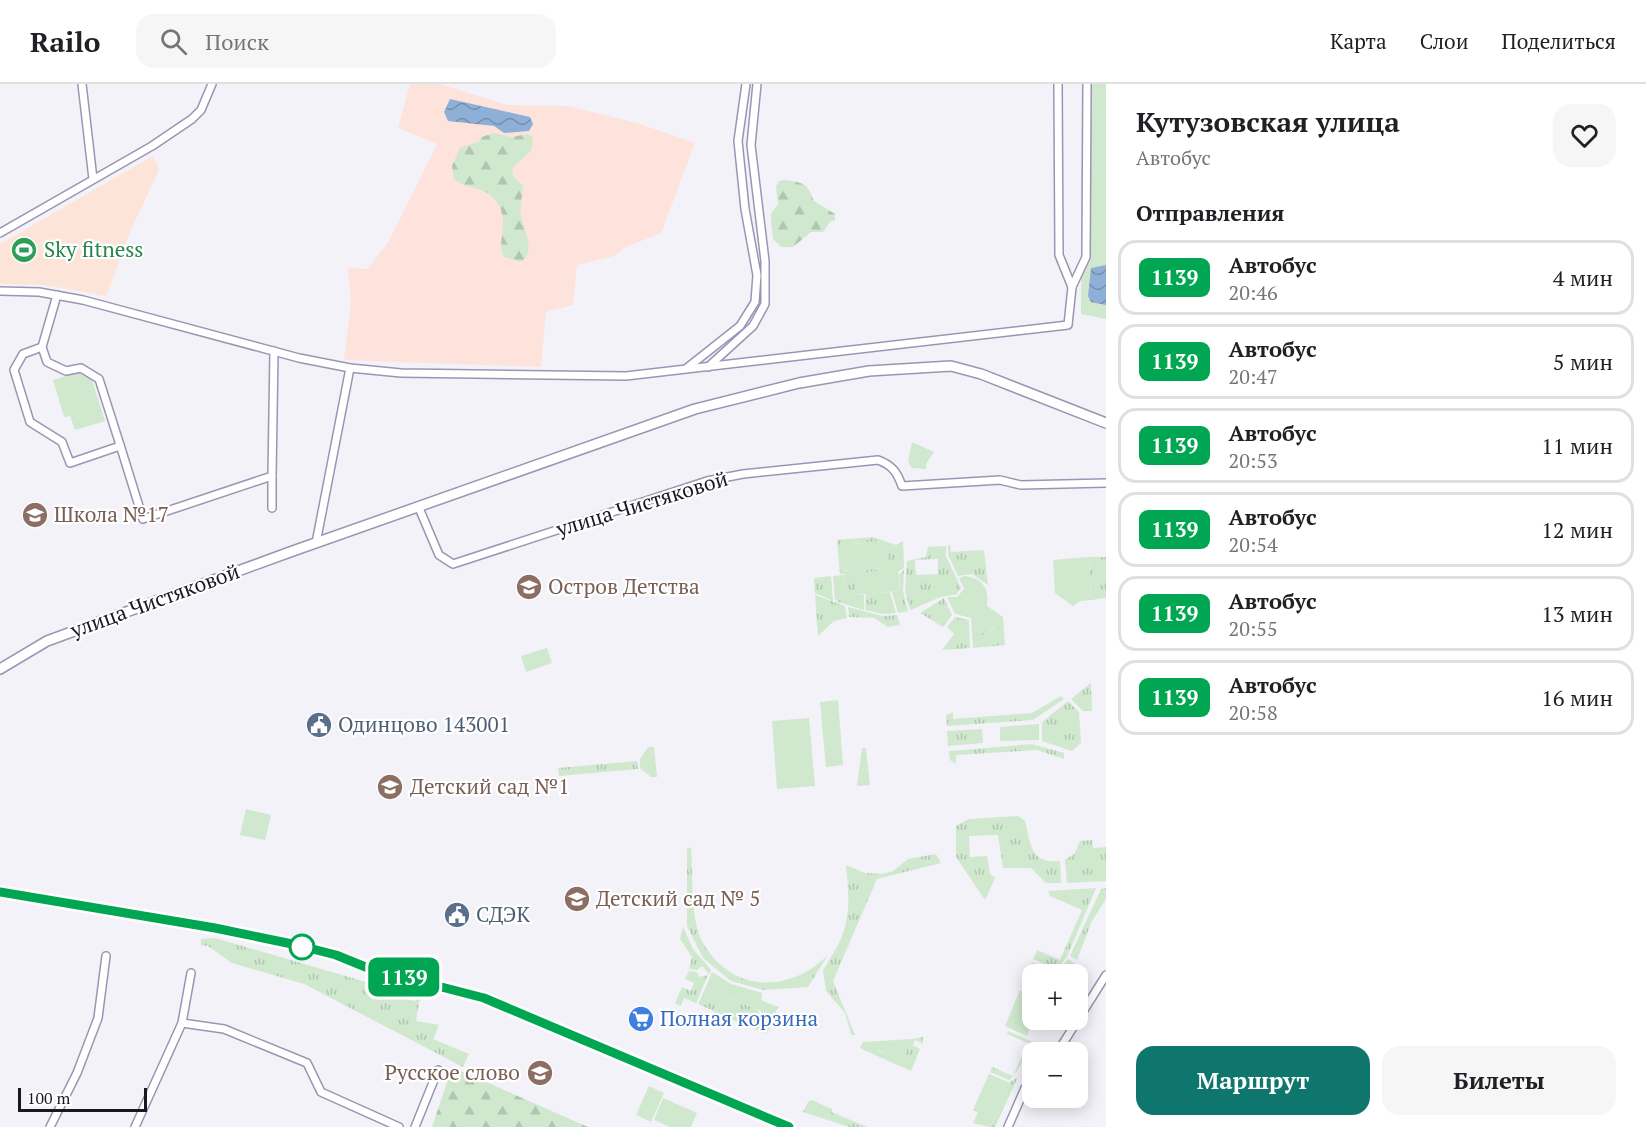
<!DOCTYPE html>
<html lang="ru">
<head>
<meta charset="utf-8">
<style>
	:root { --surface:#fff; --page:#f6f6f6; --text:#202124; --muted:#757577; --line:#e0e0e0; --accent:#0f766e }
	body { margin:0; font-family:"PT Serif",serif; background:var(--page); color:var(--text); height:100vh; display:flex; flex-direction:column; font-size:22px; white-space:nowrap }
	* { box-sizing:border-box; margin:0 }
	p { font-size:20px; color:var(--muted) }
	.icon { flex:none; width:33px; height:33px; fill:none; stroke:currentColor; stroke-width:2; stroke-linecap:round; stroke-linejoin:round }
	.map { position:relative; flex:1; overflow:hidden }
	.side { display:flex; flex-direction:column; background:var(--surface); width:540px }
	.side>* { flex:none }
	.badge { padding:0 12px; border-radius:9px; font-size:21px; line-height:39px }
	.buttons { position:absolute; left:1022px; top:880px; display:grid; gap:12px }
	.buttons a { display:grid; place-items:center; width:66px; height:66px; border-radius:12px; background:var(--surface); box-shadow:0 3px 15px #0003; font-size:30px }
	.scale { position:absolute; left:18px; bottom:15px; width:129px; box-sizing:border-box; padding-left:6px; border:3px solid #1a1723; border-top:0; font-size:16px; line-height:21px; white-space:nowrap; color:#1a1723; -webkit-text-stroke:4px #fff; paint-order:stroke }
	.map>.badge { position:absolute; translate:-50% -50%; box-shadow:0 0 0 3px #fff }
	h2 { padding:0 30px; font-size:22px; line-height:54px }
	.round { display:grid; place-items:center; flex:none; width:63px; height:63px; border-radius:18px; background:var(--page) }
	.head { display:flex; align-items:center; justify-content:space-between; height:102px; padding:0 30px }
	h1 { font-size:28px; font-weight:600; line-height:45px }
	.primary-button { display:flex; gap:12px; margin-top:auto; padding:12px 30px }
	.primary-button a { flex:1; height:69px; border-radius:18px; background:var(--accent); color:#fff; font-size:24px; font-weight:600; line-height:69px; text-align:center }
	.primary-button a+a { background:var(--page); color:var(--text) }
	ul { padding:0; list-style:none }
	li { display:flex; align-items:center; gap:18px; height:75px; margin:0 12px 9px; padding:0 18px; border:3px solid var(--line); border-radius:18px }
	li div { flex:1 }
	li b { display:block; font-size:22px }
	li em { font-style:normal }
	li .badge { min-width:66px; font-weight:700; text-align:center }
	header { display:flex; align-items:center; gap:36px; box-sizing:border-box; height:84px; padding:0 30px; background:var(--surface); border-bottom:2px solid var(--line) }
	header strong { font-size:28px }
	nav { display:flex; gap:33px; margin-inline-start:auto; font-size:21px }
	.search { width:420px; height:54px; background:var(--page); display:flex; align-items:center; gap:15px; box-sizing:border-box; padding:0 21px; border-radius:18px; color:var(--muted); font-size:22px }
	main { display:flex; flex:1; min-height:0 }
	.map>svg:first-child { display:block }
</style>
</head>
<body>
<header>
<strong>Railo</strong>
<div class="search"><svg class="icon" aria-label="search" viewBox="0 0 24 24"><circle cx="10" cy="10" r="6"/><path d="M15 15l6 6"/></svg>Поиск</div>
<nav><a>Карта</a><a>Слои</a><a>Поделиться</a></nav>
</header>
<main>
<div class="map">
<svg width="1106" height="1043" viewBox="0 0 1106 1043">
	<defs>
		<pattern id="grass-tufts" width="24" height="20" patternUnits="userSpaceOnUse" patternTransform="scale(1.5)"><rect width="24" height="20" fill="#cfe8ce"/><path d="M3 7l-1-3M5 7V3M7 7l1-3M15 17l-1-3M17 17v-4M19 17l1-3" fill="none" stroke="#b1c6b1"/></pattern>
		<pattern id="forest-firs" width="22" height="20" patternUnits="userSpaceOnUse" patternTransform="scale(1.5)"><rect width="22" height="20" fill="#cfe8ce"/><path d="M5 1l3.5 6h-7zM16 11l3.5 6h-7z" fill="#b1c6b1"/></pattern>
		<pattern id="water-waves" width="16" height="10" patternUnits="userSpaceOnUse" patternTransform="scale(1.5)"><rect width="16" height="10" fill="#8fb0d6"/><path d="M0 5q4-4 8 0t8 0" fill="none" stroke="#748ead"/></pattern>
	</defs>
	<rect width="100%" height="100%" fill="#f4f2f9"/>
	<polygon fill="#fce4d9" points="153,72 159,86 133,141 106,212 45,201 0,200 0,160"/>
	<polygon fill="#fde3dc" points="410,0 440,0 507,21 568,22 637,39 695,59 661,149 624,164 614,172 577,181 573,221 546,228 541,283 344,276 351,218 348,184 368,185 389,157 437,60 398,44"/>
	<g fill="url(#grass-tufts)" fill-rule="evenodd">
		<path d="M873 453 896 461 903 457 904 484 855 511H864V526L835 517 846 514 844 490H840L837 456ZM882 457 885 484 845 487 843 461Z"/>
		<polygon points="950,461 951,468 984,466 988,501 972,490 958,492 948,471 948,462"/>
		<path d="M946 462V472L961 504 956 511C940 510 925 521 910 526L905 507 907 477 926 473 928 463ZM938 475V490L916 491 915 476Z"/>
		<polygon points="1089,473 1106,473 1106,514 1091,516"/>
		<polygon points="904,486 903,507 908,527 898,529 892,508 900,507 899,490"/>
		<polygon points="831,492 833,517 815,509 814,494"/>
		<polygon points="890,508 896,529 883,530 865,526 866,510"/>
		<polygon points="815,511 845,522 847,534 834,537 818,552"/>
		<polygon points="944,514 952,531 943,543 920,529"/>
		<polygon points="848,523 883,532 897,531 900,541 888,543 874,534 849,533"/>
		<polygon points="955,533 969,536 970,564 942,566 954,550 947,543"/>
		<polygon points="1003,533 1005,561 973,564 972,551 992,546"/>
		<polygon points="1091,599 1092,627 1083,627 1071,615"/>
		<polygon points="1061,612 1064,615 1033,636 947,642 946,631 953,628 953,635 1032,629"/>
		<polygon points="1068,617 1079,628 1081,659 1072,667 1042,657 1042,638"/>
		<polygon points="982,645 983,659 948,662 947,647"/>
		<polygon points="1032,660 1064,669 1064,675 1037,666 956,671 956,680 950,676 949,667"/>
		<polygon points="637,677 638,685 559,692 558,684"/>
		<path d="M1018 732 1025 737C1031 759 1029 780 1060 777L1061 799H1046L1031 784H1003L998 751 969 752 970 773 987 772 990 790 995 794 985 816 956 773V742L969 735Z"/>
		<polygon points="1092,756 1093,764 1106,763 1106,797 1067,799 1065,776 1075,769 1080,757"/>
		<path d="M691 763C693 789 690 837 703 859 732 909 789 910 828 871L808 903 763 906 731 897 703 874 687 842V765Z"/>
		<path d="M936 770 941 779 877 795 833 897 855 951 851 950 845 929 826 907 823 886C850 846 851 829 846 781L865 789 883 790 893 787 908 775Z"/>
		<polygon points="1096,804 1067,873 1056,885 1033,875 1037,866 1060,876 1082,826 1050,812 1048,807"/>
		<polygon points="1106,804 1106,815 1092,837 1077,876 1070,872 1101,805"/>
		<polygon points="683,843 693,865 711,886 709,890 702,882 697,886 689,885 692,873 680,855"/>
		<polygon points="215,854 366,898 388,907 389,910 414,917 420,914 416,937 439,941 433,955 469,970 463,983 304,900 232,879 208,862 201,861 201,855"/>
		<polygon points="1068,875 1087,888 1077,907 1077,891 1056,891"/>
		<polygon points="1032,878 1041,882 1037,891 1032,891 1031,907 1021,903"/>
		<polygon points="689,887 696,888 700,893 708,891 696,919 684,914 681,922 675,919 682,903 691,907 694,899 685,895"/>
		<polygon points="706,903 758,926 765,950 698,920"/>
		<polygon points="761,916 778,923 767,950 761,927"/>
		<path d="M1008 947 1037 960C1024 967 1022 985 1009 996L990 988 992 983 1013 992 1028 959 1007 950Z"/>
		<polygon points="923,953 923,960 915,956 913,961 920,965 911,987 875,971 877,966 902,977 912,955"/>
		<polygon points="989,990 994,992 978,1028 973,1026"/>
		<polygon points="1018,993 995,1043 990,1043 1010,998"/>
		<polygon points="812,1016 832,1025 831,1028 868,1043 849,1043 803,1028 808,1018"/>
	</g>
	<g fill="url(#forest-firs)">
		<path d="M493 49 511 53 528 50 533 54 531 66C520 81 500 82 523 102 523 111 519 122 521 132 524 147 536 164 522 178L504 173C494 156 515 134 491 112 479 101 465 105 454 95L452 82 460 64 478 58 482 53Z"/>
		<path d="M785 96C806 99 807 100 814 117L835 130V136L830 138 823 148H811L793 163H781L773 155 771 136V130L778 120 776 102 779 97Z"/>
		<polygon points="452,983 588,1043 432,1043"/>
	</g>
	<g fill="#cfe8ce">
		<polygon points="1082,0 1106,0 1106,235 1081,230"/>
		<polygon points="77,288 92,296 105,337 75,346 70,332 64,333 53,296"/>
		<polygon points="912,358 934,368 926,380 926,385 912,384 908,378"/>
		<polygon points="884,457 887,461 889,477 885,484 848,487 842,484 840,465 843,461"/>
		<polygon points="1089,473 1091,516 1080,517 1073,522 1055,509 1053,476"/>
		<polygon points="898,485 900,507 855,511 853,489"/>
		<polygon points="844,491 846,515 835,516 833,492"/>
		<path d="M964 492C982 493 990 505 987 522L1003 533C995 545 987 550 972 551L971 534 955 530 947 513H957L964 505 959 494Z"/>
		<polygon points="547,564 552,579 526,588 521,572"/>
		<polygon points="838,616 843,681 826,683 820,618"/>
		<polygon points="809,634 815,702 777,705 772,637"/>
		<polygon points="1039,640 1039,656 1000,657 1000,643"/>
		<polygon points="648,663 654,663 657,693 651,693 640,684 640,675"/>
		<polygon points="862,664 866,664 870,701 857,702"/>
		<polygon points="246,725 271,731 265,756 240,751"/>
		<polygon points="712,888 731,900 762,909 761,927 706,903"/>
		<polygon points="1020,906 1032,912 1034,936 1027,952 1005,942"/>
		<polygon points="912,955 902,977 878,966 875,971 860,964 863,958"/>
		<polygon points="994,992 1010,999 990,1043 973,1039"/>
		<polygon points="649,1002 664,1009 651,1038 636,1031"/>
		<polygon points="663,1014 697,1029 691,1043 670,1043 654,1036"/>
	</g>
	<g fill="url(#water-waves)">
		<polygon points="450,15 530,33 533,40 529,47 504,49 494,42 448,37 444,28"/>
		<polygon points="1106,181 1106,221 1091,218 1088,212 1091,184"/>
	</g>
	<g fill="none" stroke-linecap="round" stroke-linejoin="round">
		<g stroke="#9b95b5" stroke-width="10">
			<g id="street">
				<polyline points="82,0 93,95"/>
				<polyline points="1058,0 1059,171 1072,203"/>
				<polyline points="0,149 152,62 192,35 201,26 212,0"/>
				<polyline points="0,207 39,208 83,216 299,274 350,284 401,289 626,292 1068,241 1072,203 1086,173 1087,0"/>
				<polyline points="42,263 47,278 66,287 81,284 99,295 120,361 117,363 70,379 62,358 30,338 14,286 23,270 42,263 57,211"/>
				<polyline points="708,283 753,242 765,220 765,177 751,61 757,0"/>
				<polyline points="687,284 740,242 755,218 757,191 745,125 738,57 746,0"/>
				<polyline points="120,361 143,435 272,392 274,267"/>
				<polyline points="272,392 272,424"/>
				<path d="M419 424 439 471 453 480 707 397 743 390 878 376C892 381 897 388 902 402L1000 396 1021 401 1106 399"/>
				<polyline points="316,459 350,284"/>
				<polyline points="182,939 224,945 307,979 321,1008 399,1043"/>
				<polyline points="1057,969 1106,891"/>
				<polyline points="50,1043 77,989 98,934 106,872"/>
				<polyline points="135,1043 182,939 191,889"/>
				<polyline points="415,1043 438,986"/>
				<polyline points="1008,1043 1025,1004 1032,1002"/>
			</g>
		</g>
		<g stroke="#9b95b5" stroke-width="12">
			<g id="secondary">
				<polyline points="0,585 47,557 290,468 695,325 799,299 869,287 951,282 981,290 1106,339"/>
				<polyline points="0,808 215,844 297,861 336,871 368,884 484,914 789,1043"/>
			</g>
		</g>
		<use href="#street" stroke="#fff" stroke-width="7"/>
		<use href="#secondary" stroke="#fff" stroke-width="9"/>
	</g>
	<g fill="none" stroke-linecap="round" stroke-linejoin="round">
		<g stroke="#fff" stroke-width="14">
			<polyline id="line" points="0,808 215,844 297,861 336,871 368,884 484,914 789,1043"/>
		</g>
		<use href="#line" stroke="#00a651" stroke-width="9"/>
	</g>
	<defs>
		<g id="stadium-disc" transform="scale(1.35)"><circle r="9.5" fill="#2e9e5b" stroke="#fff"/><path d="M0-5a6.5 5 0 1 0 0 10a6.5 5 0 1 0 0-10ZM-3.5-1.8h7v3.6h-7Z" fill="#fff"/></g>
		<g id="school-disc" transform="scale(1.35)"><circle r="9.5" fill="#8d6e63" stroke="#fff"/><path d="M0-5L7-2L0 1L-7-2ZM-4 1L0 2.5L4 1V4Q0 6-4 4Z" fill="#fff"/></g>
		<g id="civic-disc" transform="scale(1.35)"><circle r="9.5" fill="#5c6f8a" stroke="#fff"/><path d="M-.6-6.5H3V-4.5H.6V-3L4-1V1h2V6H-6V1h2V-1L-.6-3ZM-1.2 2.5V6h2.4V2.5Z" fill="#fff"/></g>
		<g id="supermarket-disc" transform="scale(1.35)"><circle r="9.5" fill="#3f7fe0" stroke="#fff"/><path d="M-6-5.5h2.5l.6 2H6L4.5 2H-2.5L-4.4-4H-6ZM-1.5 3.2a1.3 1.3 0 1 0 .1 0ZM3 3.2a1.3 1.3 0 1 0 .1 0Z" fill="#fff"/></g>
	</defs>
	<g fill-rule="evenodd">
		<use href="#stadium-disc" x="24" y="166"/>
		<use href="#school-disc" x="35" y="431"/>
		<use href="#school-disc" x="529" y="503"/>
		<use href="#civic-disc" x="319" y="641"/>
		<use href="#school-disc" x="390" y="703"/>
		<use href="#school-disc" x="577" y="815"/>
		<use href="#civic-disc" x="457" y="831"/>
		<use href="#supermarket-disc" x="641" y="935"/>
		<use href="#school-disc" x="540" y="989"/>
	</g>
	<circle fill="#fff" stroke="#00a651" stroke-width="3" cx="302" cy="863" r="12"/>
	<g text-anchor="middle" stroke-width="4.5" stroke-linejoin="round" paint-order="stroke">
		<g font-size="21" fill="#27864d" stroke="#fff" text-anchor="start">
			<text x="44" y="173">Sky fitness</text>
		</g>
		<g font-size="21" fill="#1a1723" stroke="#fff">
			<text transform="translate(642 420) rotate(-17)" y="7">улица Чистяковой</text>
			<text transform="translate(155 517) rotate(-20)" y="7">улица Чистяковой</text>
		</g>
		<g font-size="21" fill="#785e54" stroke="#fff" text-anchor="start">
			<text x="54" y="438">Школа №17</text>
			<text x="548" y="510">Остров Детства</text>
			<text x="410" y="710">Детский сад №1</text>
			<text x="596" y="822">Детский сад № 5</text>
			<text x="520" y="996" text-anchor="end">Русское слово</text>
		</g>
		<g font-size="21" fill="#4e5e75" stroke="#fff" text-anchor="start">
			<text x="338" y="648">Одинцово 143001</text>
			<text x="476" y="838">СДЭК</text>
		</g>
		<g font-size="21" fill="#366cbe" stroke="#fff" text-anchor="start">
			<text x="660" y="942">Полная корзина</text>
		</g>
	</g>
</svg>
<div class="buttons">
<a>+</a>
<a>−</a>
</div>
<div class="scale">100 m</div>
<b class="badge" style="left:404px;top:893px;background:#00a651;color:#fff">1139</b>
</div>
<section class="side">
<div class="head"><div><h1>Кутузовская улица</h1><p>Автобус</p></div><a class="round"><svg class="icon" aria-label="heart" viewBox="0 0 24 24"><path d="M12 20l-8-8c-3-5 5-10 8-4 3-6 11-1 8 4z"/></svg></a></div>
<h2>Отправления</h2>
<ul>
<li><span class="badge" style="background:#00a651;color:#fff">1139</span><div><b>Автобус</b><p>20:46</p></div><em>4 мин</em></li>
<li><span class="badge" style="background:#00a651;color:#fff">1139</span><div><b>Автобус</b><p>20:47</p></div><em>5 мин</em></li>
<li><span class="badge" style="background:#00a651;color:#fff">1139</span><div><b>Автобус</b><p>20:53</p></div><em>11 мин</em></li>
<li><span class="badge" style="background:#00a651;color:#fff">1139</span><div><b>Автобус</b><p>20:54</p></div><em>12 мин</em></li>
<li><span class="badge" style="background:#00a651;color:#fff">1139</span><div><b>Автобус</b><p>20:55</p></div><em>13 мин</em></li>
<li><span class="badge" style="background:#00a651;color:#fff">1139</span><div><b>Автобус</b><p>20:58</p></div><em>16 мин</em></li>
</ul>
<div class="primary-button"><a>Маршрут</a><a>Билеты</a></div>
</section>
</main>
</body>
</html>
